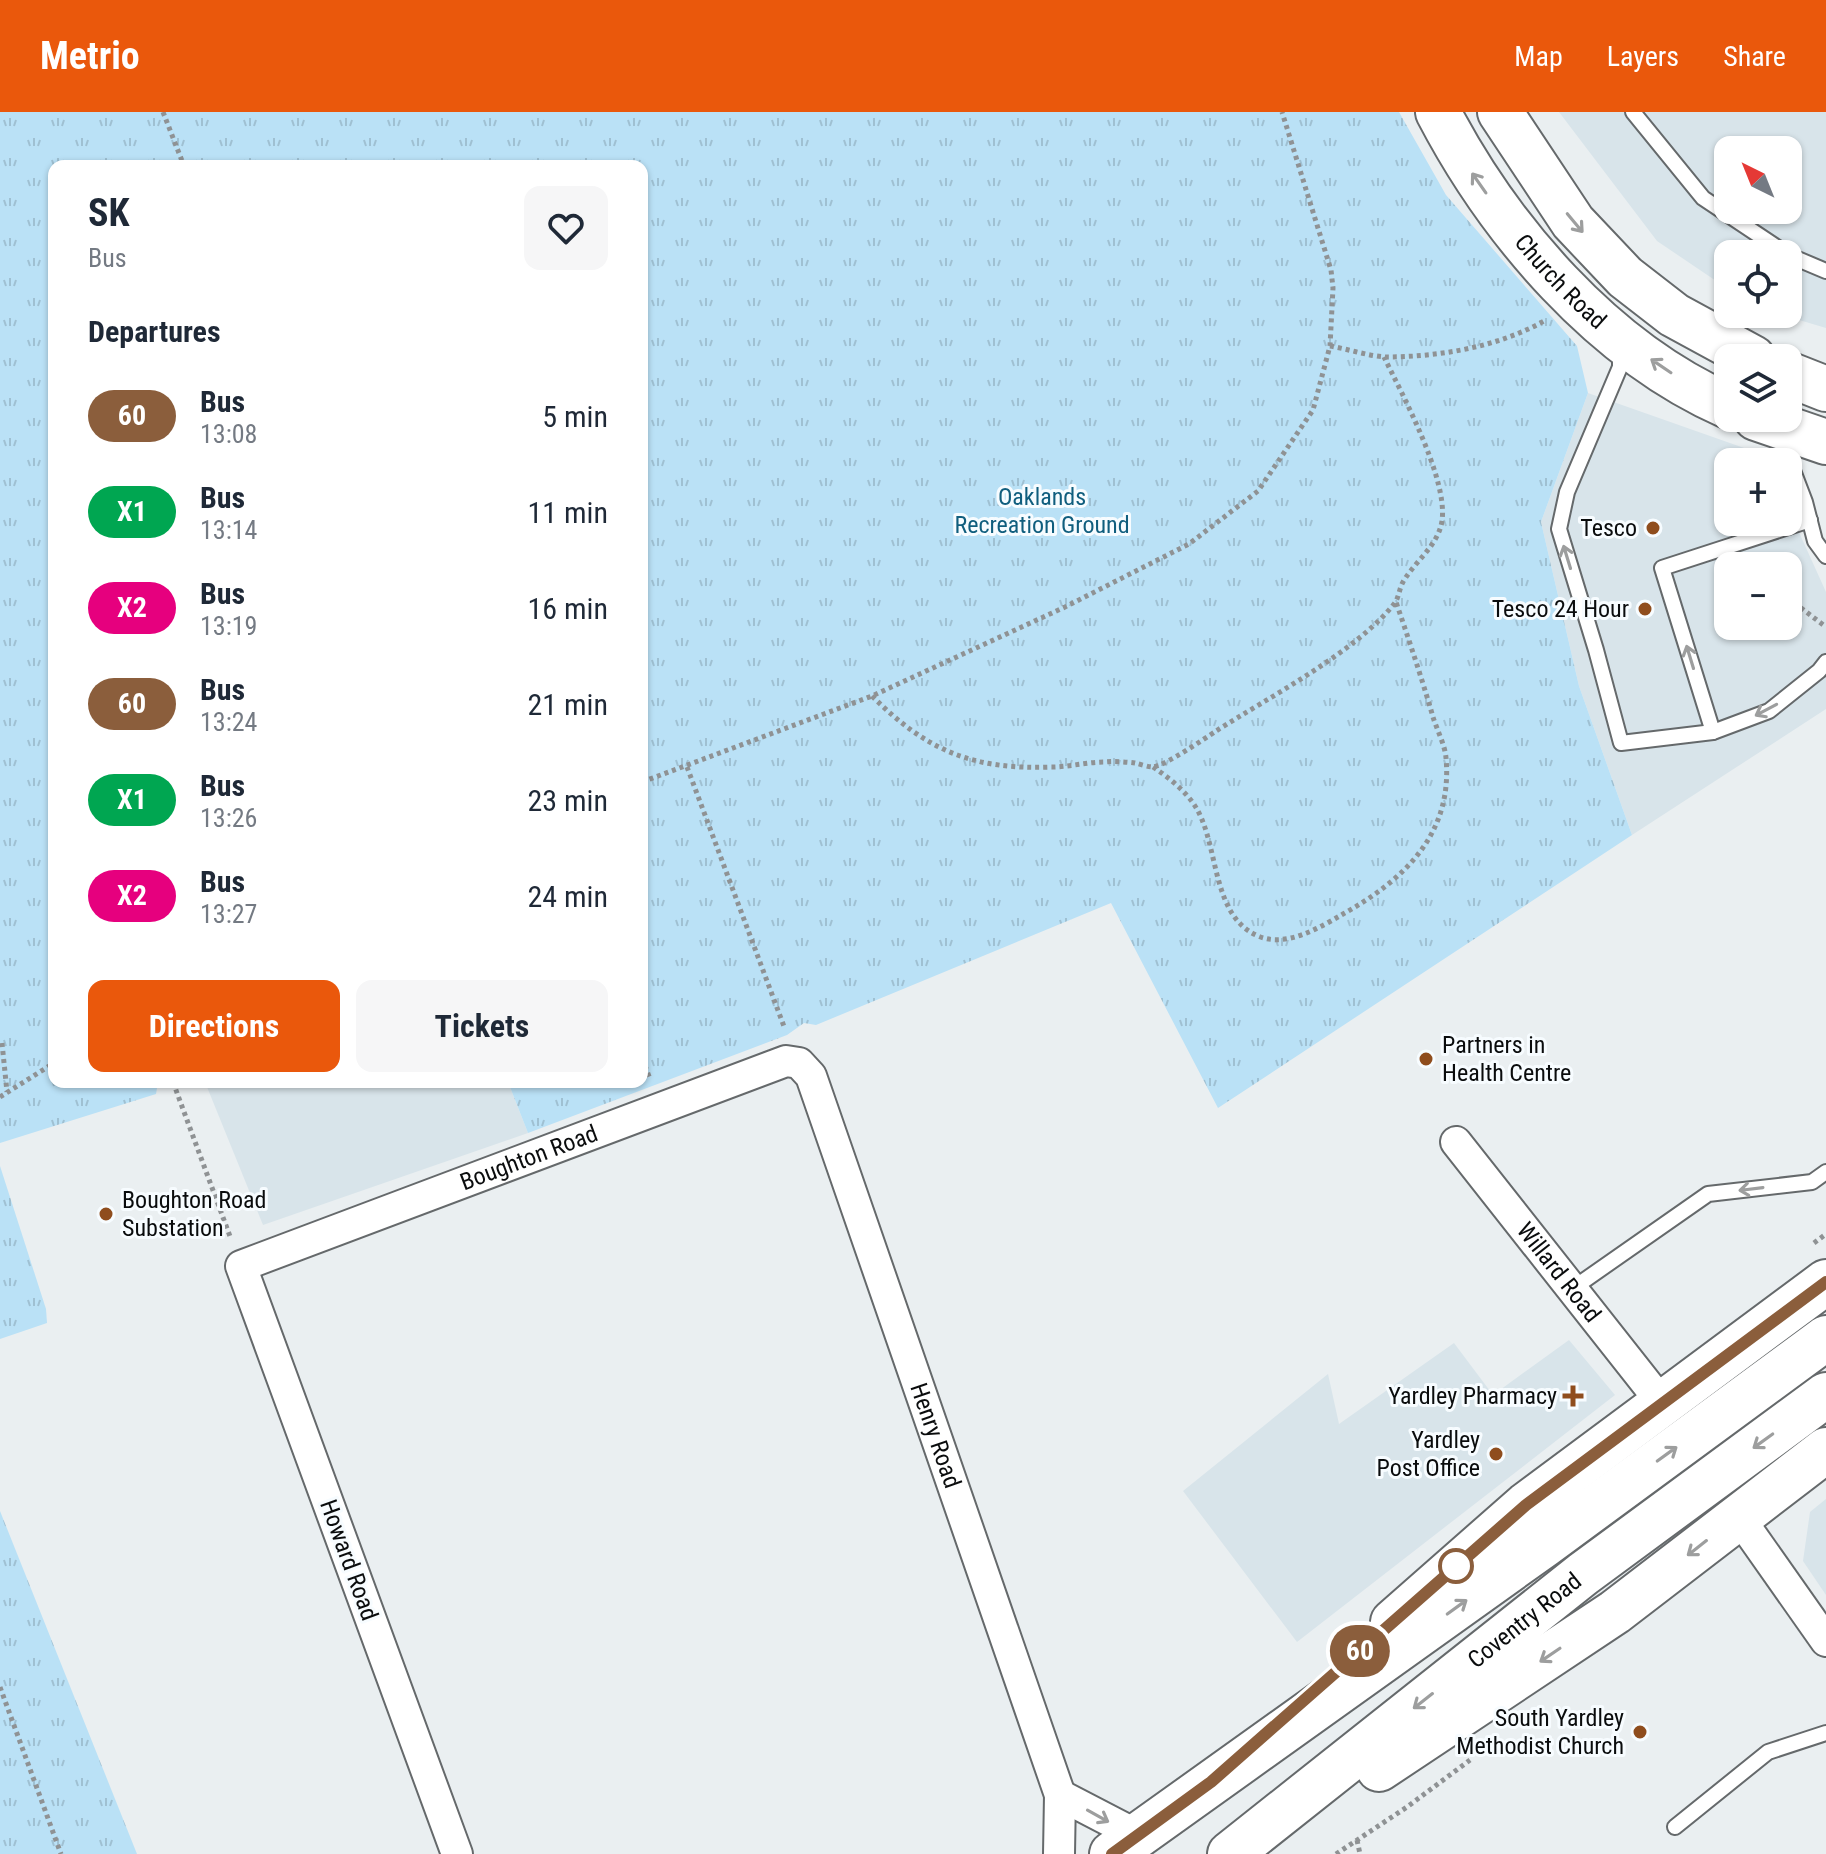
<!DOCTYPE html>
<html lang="en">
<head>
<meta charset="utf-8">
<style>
	:root { --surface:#fff; --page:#f6f6f7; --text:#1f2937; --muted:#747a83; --accent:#ea580c }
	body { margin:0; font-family:"Roboto Condensed",sans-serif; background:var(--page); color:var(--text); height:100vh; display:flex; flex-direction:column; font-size:30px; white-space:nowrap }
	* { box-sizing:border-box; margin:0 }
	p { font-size:26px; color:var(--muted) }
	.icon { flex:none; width:44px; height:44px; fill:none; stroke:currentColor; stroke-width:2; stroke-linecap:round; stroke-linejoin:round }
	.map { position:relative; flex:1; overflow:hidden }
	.drawer { position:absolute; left:48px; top:48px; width:600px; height:928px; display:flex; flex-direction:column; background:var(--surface); border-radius:16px; box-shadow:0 2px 6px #0004 }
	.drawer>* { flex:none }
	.badge { padding:0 16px; border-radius:26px; font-size:28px; line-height:52px }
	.needle { width:52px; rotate:317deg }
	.buttons { position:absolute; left:1714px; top:24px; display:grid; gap:16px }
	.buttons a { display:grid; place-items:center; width:88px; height:88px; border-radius:16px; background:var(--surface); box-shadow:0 2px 6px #0004; font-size:40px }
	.map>.badge { position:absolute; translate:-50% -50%; box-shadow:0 0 0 4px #fff }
	h2 { padding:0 40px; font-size:30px; line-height:72px }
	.round { display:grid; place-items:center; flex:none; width:84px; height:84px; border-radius:16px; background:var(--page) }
	.overview { display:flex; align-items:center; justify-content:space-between; height:136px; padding:0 40px }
	h1 { font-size:38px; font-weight:700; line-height:60px }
	.primary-button { display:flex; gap:16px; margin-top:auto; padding:16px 40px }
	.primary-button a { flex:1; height:92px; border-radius:16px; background:var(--accent); color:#fff; font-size:32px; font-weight:700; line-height:92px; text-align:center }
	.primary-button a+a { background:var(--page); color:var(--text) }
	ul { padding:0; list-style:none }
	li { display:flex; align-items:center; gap:24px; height:96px; padding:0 40px }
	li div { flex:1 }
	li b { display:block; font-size:30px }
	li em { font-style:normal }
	li .badge { min-width:88px; font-weight:700; text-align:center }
	header { display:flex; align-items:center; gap:48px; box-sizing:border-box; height:112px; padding:0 40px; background:var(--accent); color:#fff }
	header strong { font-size:38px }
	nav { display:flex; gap:44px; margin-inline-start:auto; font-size:28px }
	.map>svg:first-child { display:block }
</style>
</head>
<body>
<header>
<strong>Metrio</strong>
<nav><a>Map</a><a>Layers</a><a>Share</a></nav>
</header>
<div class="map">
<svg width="1826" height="1742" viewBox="0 0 1826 1742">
	<defs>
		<pattern id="park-tufts" width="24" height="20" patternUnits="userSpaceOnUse" patternTransform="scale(2)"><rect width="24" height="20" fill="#bae1f6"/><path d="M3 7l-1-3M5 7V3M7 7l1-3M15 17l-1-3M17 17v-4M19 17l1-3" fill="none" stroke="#9fc0d2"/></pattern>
	</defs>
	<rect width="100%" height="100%" fill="#eaeff1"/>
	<g fill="#d8e4ea" fill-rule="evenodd">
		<path d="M1559 0H1826V216L1779 202H1788V142H1728V177L1657 129ZM1728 38H1788V98H1728Z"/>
		<path d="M1588 281 1764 343 1767 350H1728V410H1788V396L1826 480V597L1632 723 1579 574 1541 410ZM1728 454H1788V514H1728Z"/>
		<polygon points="205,970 508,970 528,1021 263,1113"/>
		<polygon points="1569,1228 1615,1283 1297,1530 1183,1379 1328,1262 1339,1312 1454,1231 1493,1283"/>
		<polygon points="1826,1387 1826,1483 1803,1449 1810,1400"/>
	</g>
	<g fill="url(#park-tufts)">
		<polygon points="0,0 1399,0 1446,83 1577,234 1588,281 1541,410 1579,574 1632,723 1218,996 1111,791 816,913 804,911 787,923 528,1021 508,970 642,970 642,54 54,54 54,970 158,970 156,982 0,1031"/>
		<polygon points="0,1054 46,1197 47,1211 0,1227"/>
		<polygon points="0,1399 137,1742 0,1742"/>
	</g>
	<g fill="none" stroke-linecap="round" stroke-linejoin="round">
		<g stroke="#65696b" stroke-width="18">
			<g id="service">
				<polyline points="1633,0 1703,86 1787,142"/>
				<polyline points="1788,143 1826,159"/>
				<polyline points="1620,236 1620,255 1567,380 1559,417 1596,538 1621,631 1713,620 1769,599 1819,559 1826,550"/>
				<polyline points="1779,322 1805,390 1815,429 1826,444"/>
				<polyline points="1713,620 1662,456 1810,408"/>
				<polyline points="1572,1177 1708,1082 1812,1070 1826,1060"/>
				<polyline points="1675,1715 1768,1640 1826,1621"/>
			</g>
		</g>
		<g stroke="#65696b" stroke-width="34">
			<g id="minor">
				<path id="s1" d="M1456 1030 1662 1291"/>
				<polyline points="1738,1404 1826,1529"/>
				<polyline points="1060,1683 1137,1723"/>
				<path id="s2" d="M457 1742 241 1154 786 949 799 951 811 964 1060 1683 1059 1742"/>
			</g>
		</g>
		<g stroke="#65696b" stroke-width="48">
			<g id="primary">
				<path id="s3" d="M1438 0C1500 119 1603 239 1728 294"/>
				<polyline points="1500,0 1573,110 1625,165 1674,203 1753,246"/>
				<polyline points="1788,262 1826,277"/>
				<polyline points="1756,306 1826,330"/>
			</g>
		</g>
		<g stroke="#65696b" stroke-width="48">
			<g id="trunk">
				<polyline points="1393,1510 1526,1393 1826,1170"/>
				<polyline points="1379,1657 1615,1500 1826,1338"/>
				<polyline points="1112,1742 1544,1433 1826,1226"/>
				<path id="s4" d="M1230 1742 1583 1462 1826 1283"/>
			</g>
		</g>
		<g stroke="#8f9294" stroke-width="5" stroke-dasharray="4 4" stroke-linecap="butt">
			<polyline points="163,0 184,54"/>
			<path d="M1330 234C1348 237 1368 244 1386 245 1438 245 1498 235 1544 209"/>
			<polyline points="1788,486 1826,515"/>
			<path d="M872 584C927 639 973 658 1051 655 1069 655 1087 650 1105 650 1115 649 1126 650 1135 651 1140 652 1148 655 1153 655 1166 653 1204 627 1216 619 1268 586 1357 539 1394 492 1399 486 1399 477 1403 470 1415 449 1438 434 1442 409 1448 367 1403 284 1384 245"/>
			<polyline points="687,655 785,917"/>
			<path d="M1153 655C1168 665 1183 677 1193 691 1220 728 1209 803 1258 824 1286 836 1319 816 1343 802 1404 768 1453 722 1446 646 1445 633 1437 618 1433 605 1422 567 1409 528 1396 490"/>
			<polyline points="642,670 872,584 1065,495 1189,432 1258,379 1313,298 1330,234 1333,176 1331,158 1282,0"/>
			<polyline points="2,931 7,980"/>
			<polyline points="642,946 650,967"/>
			<polyline points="173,970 231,1127"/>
			<polyline points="0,985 54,951"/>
			<polyline points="1814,1131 1826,1122"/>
			<polyline points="0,1575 61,1742"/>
			<polyline points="1357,1728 1360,1742"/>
			<polyline points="1336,1742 1407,1695 1470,1648"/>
		</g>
		<use href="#service" stroke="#fff" stroke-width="14"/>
		<use href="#minor" stroke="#fff" stroke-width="30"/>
		<use href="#primary" stroke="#fff" stroke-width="44"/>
		<use href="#trunk" stroke="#fff" stroke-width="44"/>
	</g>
	<defs><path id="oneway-shaft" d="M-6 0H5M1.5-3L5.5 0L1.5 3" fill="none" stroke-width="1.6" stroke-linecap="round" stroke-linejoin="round" transform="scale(2)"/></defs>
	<g stroke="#9d9e9e">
		<use href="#oneway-shaft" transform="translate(1479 71) rotate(-125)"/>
		<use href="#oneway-shaft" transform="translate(1575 111) rotate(50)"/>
		<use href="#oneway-shaft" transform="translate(1661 254) rotate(-146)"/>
		<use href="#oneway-shaft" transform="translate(1567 445) rotate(-107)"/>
		<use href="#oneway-shaft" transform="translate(1690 545) rotate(-107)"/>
		<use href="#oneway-shaft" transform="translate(1766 598) rotate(152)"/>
		<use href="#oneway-shaft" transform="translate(1751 1077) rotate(173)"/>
		<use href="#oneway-shaft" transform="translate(1763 1329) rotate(144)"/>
		<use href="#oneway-shaft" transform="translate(1667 1342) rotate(-36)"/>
		<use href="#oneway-shaft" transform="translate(1697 1436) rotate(142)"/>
		<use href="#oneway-shaft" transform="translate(1457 1495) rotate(-36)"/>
		<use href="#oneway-shaft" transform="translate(1550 1543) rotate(146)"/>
		<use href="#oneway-shaft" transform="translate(1423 1589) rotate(142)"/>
		<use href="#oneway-shaft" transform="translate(1098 1704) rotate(29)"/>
	</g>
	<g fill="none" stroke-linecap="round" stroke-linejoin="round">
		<g stroke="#fff" stroke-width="18">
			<polyline id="line" points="1112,1742 1211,1670 1526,1393 1826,1170"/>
		</g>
		<use href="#line" stroke="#8b5e3c" stroke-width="12"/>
	</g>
	<g fill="#8f4d1d" stroke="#f7fcff" stroke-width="3">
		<circle cx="1653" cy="416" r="8"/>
		<circle cx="1645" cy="497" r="8"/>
		<circle cx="1426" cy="947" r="8"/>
		<circle cx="106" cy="1102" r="8"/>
		<path d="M1569 1272h8v8h8v8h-8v8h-8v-8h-8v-8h8z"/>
		<circle cx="1496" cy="1342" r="8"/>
		<circle cx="1640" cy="1620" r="8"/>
	</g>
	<circle fill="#fff" stroke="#8b5e3c" stroke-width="4" cx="1456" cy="1454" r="16"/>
	<g text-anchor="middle" stroke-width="6" stroke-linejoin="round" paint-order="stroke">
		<g font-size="24" fill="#0a0c0d" stroke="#f7fcff">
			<text dy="8" stroke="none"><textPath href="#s3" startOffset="210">Church Road</textPath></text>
			<text dy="8" stroke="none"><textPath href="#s2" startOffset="934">Boughton Road</textPath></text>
			<text dy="8" stroke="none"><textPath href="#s1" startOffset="166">Willard Road</textPath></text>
			<text dy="8" stroke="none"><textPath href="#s2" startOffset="1620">Henry Road</textPath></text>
			<text transform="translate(349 1448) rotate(70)" y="8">Howard Road</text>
			<text dy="8" stroke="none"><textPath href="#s4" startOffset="376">Coventry Road</textPath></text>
		</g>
		<g font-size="24" fill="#105e7e" stroke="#f7fcff">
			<text x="1042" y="393">Oaklands<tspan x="1042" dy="28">Recreation Ground</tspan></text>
		</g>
		<g font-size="24" fill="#0a0c0d" stroke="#f7fcff" text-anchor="end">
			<text x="1637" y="424">Tesco</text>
			<text x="1629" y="505">Tesco 24 Hour</text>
			<text x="1442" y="941" text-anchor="start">Partners in<tspan x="1442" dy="28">Health Centre</tspan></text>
			<text x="122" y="1096" text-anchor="start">Boughton Road<tspan x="122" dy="28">Substation</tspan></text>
			<text x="1557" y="1292">Yardley Pharmacy</text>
			<text x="1480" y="1336">Yardley<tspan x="1480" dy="28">Post Office</tspan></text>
			<text x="1624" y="1614">South Yardley<tspan x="1624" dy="28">Methodist Church</tspan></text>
		</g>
	</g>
</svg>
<div class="buttons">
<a><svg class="needle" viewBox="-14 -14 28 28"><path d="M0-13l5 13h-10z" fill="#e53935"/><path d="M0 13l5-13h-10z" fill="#747a83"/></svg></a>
<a><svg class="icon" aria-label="locate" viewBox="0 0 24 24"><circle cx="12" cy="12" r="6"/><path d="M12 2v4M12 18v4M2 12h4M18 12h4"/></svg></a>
<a><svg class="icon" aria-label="layers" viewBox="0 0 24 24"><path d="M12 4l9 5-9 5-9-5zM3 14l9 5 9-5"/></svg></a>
<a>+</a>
<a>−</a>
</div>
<b class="badge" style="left:1360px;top:1539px;background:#8b5e3c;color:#fff">60</b>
<section class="drawer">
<div class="overview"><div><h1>SK</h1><p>Bus</p></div><a class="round"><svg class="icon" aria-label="heart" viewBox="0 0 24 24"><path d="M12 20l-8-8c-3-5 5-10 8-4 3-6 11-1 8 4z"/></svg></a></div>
<h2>Departures</h2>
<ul>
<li><span class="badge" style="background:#8b5e3c;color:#fff">60</span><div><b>Bus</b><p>13:08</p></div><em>5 min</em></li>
<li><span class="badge" style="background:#00a651;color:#fff">X1</span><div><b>Bus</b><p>13:14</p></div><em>11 min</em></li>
<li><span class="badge" style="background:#e6007e;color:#fff">X2</span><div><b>Bus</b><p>13:19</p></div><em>16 min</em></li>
<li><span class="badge" style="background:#8b5e3c;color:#fff">60</span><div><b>Bus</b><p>13:24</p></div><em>21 min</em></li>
<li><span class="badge" style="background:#00a651;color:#fff">X1</span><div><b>Bus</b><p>13:26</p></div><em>23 min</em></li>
<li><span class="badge" style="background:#e6007e;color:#fff">X2</span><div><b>Bus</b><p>13:27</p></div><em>24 min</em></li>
</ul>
<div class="primary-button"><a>Directions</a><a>Tickets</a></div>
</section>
</div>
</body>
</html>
